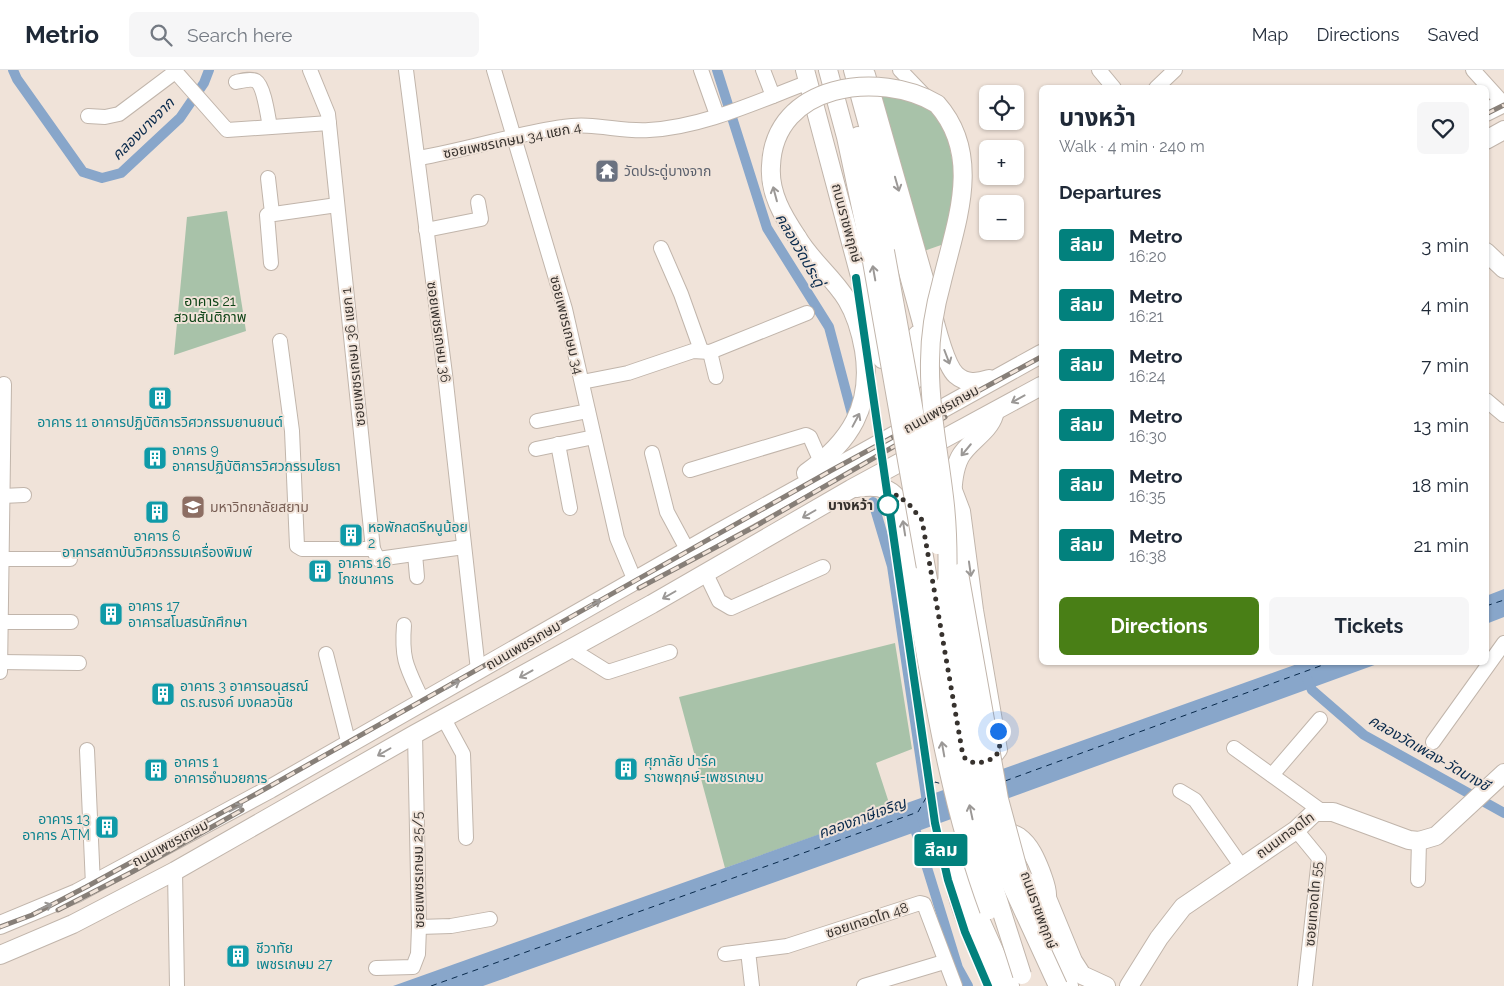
<!DOCTYPE html>
<html lang="en">
<head>
<meta charset="utf-8">
<style>
	:root { --surface:#fff; --page:#f6f6f7; --text:#1f2937; --muted:#747a83; --line:#e0e1e3; --accent:#497f16 }
	body { margin:0; font-family:Raleway,"Noto Sans Thai",sans-serif; background:var(--page); color:var(--text); height:100vh; display:flex; flex-direction:column; font-size:19px; white-space:nowrap }
	* { box-sizing:border-box; margin:0 }
	p { font-size:16px; color:var(--muted) }
	.icon { flex:none; width:28px; height:28px; fill:none; stroke:currentColor; stroke-width:2; stroke-linecap:round; stroke-linejoin:round }
	.map { position:relative; flex:1; overflow:hidden }
	.drawer { position:absolute; left:1039px; top:15px; width:450px; height:580px; display:flex; flex-direction:column; background:var(--surface); border-radius:8px; box-shadow:0 1px 4px #0004 }
	.drawer>* { flex:none }
	.badge { padding:0 10px; border-radius:4px; font-size:18px; line-height:32px }
	.fabs { position:absolute; left:979px; top:15px; display:grid; gap:10px }
	.fabs a { display:grid; place-items:center; width:45px; height:45px; border-radius:8px; background:var(--surface); box-shadow:0 1px 4px #0004; font-size:25px }
	.you { position:absolute; width:25px; height:25px; margin:-12px; border:4px solid #fff; border-radius:50%; background:#1a73e8; box-shadow:0 0 0 8px #1a73e833 }
	.map>.badge { position:absolute; translate:-50% -50%; box-shadow:0 0 0 2px #fff }
	h2 { padding:0 20px; font-size:19px; line-height:45px }
	.round { display:grid; place-items:center; flex:none; width:52px; height:52px; border-radius:8px; background:var(--page) }
	.headline { display:flex; align-items:center; justify-content:space-between; height:85px; padding:0 20px }
	h1 { font-size:24px; font-weight:700; line-height:38px }
	.action { display:flex; gap:10px; margin-top:auto; padding:10px 20px }
	.action a { flex:1; height:58px; border-radius:8px; background:var(--accent); color:#fff; font-size:20px; font-weight:700; line-height:58px; text-align:center }
	.action a+a { background:var(--page); color:var(--text) }
	ul { padding:0; list-style:none }
	li { display:flex; align-items:center; gap:15px; height:60px; padding:0 20px }
	li div { flex:1 }
	li b { display:block; font-size:19px }
	li em { font-style:normal }
	li .badge { min-width:55px; font-weight:700; text-align:center }
	header { display:flex; align-items:center; gap:30px; box-sizing:border-box; height:70px; padding:0 25px; background:var(--surface); border-bottom:1px solid var(--line) }
	header strong { font-size:24px }
	nav { display:flex; gap:28px; margin-inline-start:auto; font-size:18px }
	.search { width:350px; height:45px; background:var(--page); display:flex; align-items:center; gap:12px; box-sizing:border-box; padding:0 18px; border-radius:8px; color:var(--muted); font-size:19px }
	.map>svg:first-child { display:block }
</style>
</head>
<body>
<header>
<strong>Metrio</strong>
<div class="search"><svg class="icon" aria-label="search" viewBox="0 0 24 24"><circle cx="10" cy="10" r="6"/><path d="M15 15l6 6"/></svg>Search here</div>
<nav><a>Map</a><a>Directions</a><a>Saved</a></nav>
</header>
<div class="map">
<svg width="1504" height="916" viewBox="0 0 1504 916">
	<rect width="100%" height="100%" fill="#f0e3d9"/>
	<g fill="#a8c2a9">
		<polygon points="915,8 948,68 958,121 944,174 924,181 879,16"/>
		<polygon points="227,141 246,261 174,285 187,147"/>
		<polygon points="895,573 912,679 876,693 891,739 725,798 679,627"/>
	</g>
	<g fill="#88a6ca">
		<polygon points="1504,519 1504,547 1486,554 1486,526"/>
		<polygon points="1300,593 1380,593 921,760 483,916 393,916"/>
	</g>
	<g fill="none" stroke-linecap="round" stroke-linejoin="round">
		<g stroke="#88a6ca" stroke-width="10">
			<polyline points="13,0 17,9 83,102 102,108 121,103 180,48 204,13 209,0"/>
			<polyline points="717,0 767,158 829,257 852,344"/>
			<polyline points="873,432 892,496 928,739"/>
			<polyline points="1306,606 1312,620 1364,665 1504,743"/>
			<polyline points="912,749 958,898 968,916"/>
		</g>
		<g stroke="#092a4c" stroke-width="1" stroke-dasharray="6 5" stroke-linecap="butt">
			<polyline points="1486,536 1504,530"/>
			<polyline points="1005,711 1331,592"/>
			<polyline points="431,916 918,742 935,712 942,714"/>
		</g>
		<g stroke="#c1b5ab" stroke-width="16">
			<g id="minor">
				<polyline points="174,0 227,60 329,53"/>
				<polyline points="310,0 328,44 373,479 378,489 464,477"/>
				<polyline points="406,0 445,304 478,600"/>
				<polyline points="494,0 565,239 617,468 635,511"/>
				<polyline points="701,0 717,45"/>
				<polyline points="763,0 773,26"/>
				<polyline points="900,0 927,28"/>
				<polyline points="1099,0 1114,18"/>
				<polyline points="1473,0 1503,33"/>
				<path d="M236 12C241 11 251 8 256 11 264 16 268 47 270 57"/>
				<polyline points="1156,18 1175,0"/>
				<polyline points="88,46 105,47 119,44 175,2"/>
				<path d="M418 88C467 80 514 64 563 57 593 52 620 62 649 60 704 57 758 31 809 12"/>
				<polyline points="268,108 272,143"/>
				<polyline points="426,160 481,149 478,132"/>
				<polyline points="661,178 681,224 701,280"/>
				<polyline points="271,193 267,145 337,135"/>
				<polyline points="280,271 292,361 297,476 302,479 373,479"/>
				<polyline points="710,282 716,307"/>
				<polyline points="582,312 628,303 693,281 710,282 807,243"/>
				<polyline points="1486,330 1504,345"/>
				<polyline points="537,351 588,341"/>
				<polyline points="558,374 570,438"/>
				<polyline points="536,379 594,367"/>
				<polyline points="652,383 667,442 688,481"/>
				<polyline points="690,400 806,365 810,367 821,392"/>
				<polyline points="955,420 963,441 976,540 1000,680 994,688 986,692"/>
				<polyline points="2,426 24,425"/>
				<polyline points="415,484 417,507"/>
				<polyline points="1,489 70,489"/>
				<polyline points="706,504 719,531 731,538 823,497"/>
				<polyline points="1,552 71,552"/>
				<path d="M404 555C401 592 408 599 423 632"/>
				<polyline points="571,579 608,602 670,582"/>
				<polyline points="326,584 349,675"/>
				<polyline points="0,592 79,593"/>
				<polyline points="0,602 4,314"/>
				<polyline points="444,649 463,684 466,768"/>
				<polyline points="1433,672 1504,573"/>
				<polyline points="1234,678 1320,740"/>
				<polyline points="87,680 93,815"/>
				<polyline points="1272,705 1320,649"/>
				<polyline points="1180,721 1195,730 1242,797"/>
				<polyline points="1296,760 1319,788 1305,916"/>
				<polyline points="175,801 177,916"/>
				<polyline points="1418,810 1419,771"/>
				<polyline points="419,857 451,856 490,849"/>
				<polyline points="748,881 752,916"/>
				<polyline points="725,884 787,876 920,833 924,834 955,916"/>
				<polyline points="376,898 413,897 418,884 419,857 415,664"/>
				<polyline points="864,916 944,892"/>
			</g>
		</g>
		<g stroke="#c1b5ab" stroke-width="20">
			<g id="major">
				<polyline points="805,0 882,289"/>
				<polyline points="828,0 846,67 870,180"/>
				<polyline points="853,0 929,279"/>
				<path d="M866 5 925 212C930 232 942 292 956 305 966 314 977 313 989 309"/>
				<polyline points="1486,42 1504,33"/>
				<polyline points="858,66 885,181"/>
				<polyline points="1486,70 1504,60"/>
				<path d="M797 167C810 190 833 207 847 230 856 245 861 263 864 280 873 336 850 372 806 403"/>
				<polyline points="1486,182 1504,199"/>
				<path d="M898 314C926 321 919 280 917 265"/>
				<path d="M857 418C873 415 890 416 899 431L912 506"/>
				<path d="M959 503C956 472 945 416 960 387 968 372 989 362 994 345"/>
				<polyline points="965,803 978,845 1010,916"/>
				<polyline points="1028,812 1042,853 1069,916"/>
				<polyline points="0,855 77,823 270,719 720,462 1041,284"/>
				<polyline points="0,885 73,854 175,801 415,664 652,534 851,419 1041,316"/>
				<path d="M996 916C982 888 952 828 953 797 955 768 995 752 1019 767 1030 775 1036 789 1041 802 1044 811 1048 819 1047 828L1073 891 1082 905 1106 916"/>
				<polyline points="1129,916 1159,868 1183,837 1296,760 1315,742 1333,742 1409,770 1419,771 1436,766 1504,703"/>
			</g>
		</g>
		<use href="#minor" stroke="#fff" stroke-width="14"/>
		<use href="#major" stroke="#fff" stroke-width="18"/>
		<g stroke="#877f78" stroke-width="5">
			<g id="rail">
				<polyline points="1486,44 1504,35"/>
				<polyline points="855,208 935,753 948,810 965,862 988,916"/>
				<polyline points="639,518 754,457 945,347"/>
				<polyline points="58,840 132,802 242,740"/>
				<polyline points="0,857 32,845 86,817 256,724 832,400 1041,287"/>
			</g>
		</g>
		<use href="#rail" stroke="#f0e3d9" stroke-width="3" stroke-dasharray="9" stroke-linecap="butt"/>
		<g stroke="#c1b5ab" stroke-width="20" stroke-linecap="butt">
			<g id="major-bridge">
				<path d="M797 167C783 146 769 123 771 96 774 13 880 0 937 34 983 86 956 152 942 211 935 236 930 265 930 291 929 339 940 388 945 436 948 465 948 495 947 525"/>
				<polyline points="870,180 961,697 972,749 1022,905"/>
				<polyline points="885,181 938,475"/>
				<polyline points="959,503 999,729 1027,833"/>
				<path d="M912 506C932 619 949 732 989 840"/>
				<polyline points="945,515 984,732 1000,790 1058,916"/>
			</g>
		</g>
		<use href="#major-bridge" stroke="#fff" stroke-width="18"/>
	</g>
	<defs><path id="oneway-shaft" d="M-6 0H5M1.5-3L5.5 0L1.5 3" fill="none" stroke-width="1.6" stroke-linecap="round" stroke-linejoin="round" transform="scale(1.25)"/></defs>
	<g stroke="#9b9896">
		<use href="#oneway-shaft" transform="translate(897 114) rotate(74)"/>
		<use href="#oneway-shaft" transform="translate(775 124) rotate(-105)"/>
		<use href="#oneway-shaft" transform="translate(874 203) rotate(-100)"/>
		<use href="#oneway-shaft" transform="translate(947 287) rotate(69)"/>
		<use href="#oneway-shaft" transform="translate(1018 329) rotate(151)"/>
		<use href="#oneway-shaft" transform="translate(856 350) rotate(-62)"/>
		<use href="#oneway-shaft" transform="translate(966 380) rotate(130)"/>
		<use href="#oneway-shaft" transform="translate(809 444) rotate(150)"/>
		<use href="#oneway-shaft" transform="translate(904 458) rotate(-99)"/>
		<use href="#oneway-shaft" transform="translate(970 499) rotate(82)"/>
		<use href="#oneway-shaft" transform="translate(669 525) rotate(150)"/>
		<use href="#oneway-shaft" transform="translate(594 534) rotate(-30)"/>
		<use href="#oneway-shaft" transform="translate(526 604) rotate(151)"/>
		<use href="#oneway-shaft" transform="translate(453 615) rotate(-30)"/>
		<use href="#oneway-shaft" transform="translate(943 679) rotate(-100)"/>
		<use href="#oneway-shaft" transform="translate(384 682) rotate(150)"/>
		<use href="#oneway-shaft" transform="translate(236 738) rotate(-28)"/>
		<use href="#oneway-shaft" transform="translate(971 742) rotate(-102)"/>
		<use href="#oneway-shaft" transform="translate(45 837) rotate(-22)"/>
	</g>
	<g fill="none" stroke-linecap="round" stroke-linejoin="round">
		<g stroke="#fff" stroke-width="11">
			<polyline id="line" points="856,208 935,753 948,810 965,862 988,916"/>
		</g>
		<use href="#line" stroke="#02817d" stroke-width="8"/>
		<path stroke="#37322e" stroke-width="5" stroke-dasharray="0 9" d="M888 435 899 431 896 425 908 433 922 450 963 686C972 696 982 693 994 688L1000 680 998 661"/>
	</g>
	<defs>
		<g id="temple-square" transform="scale(1.25)"><rect x="-9" y="-9" width="18" height="18" rx="4" fill="#6b7280" stroke="#f0e3d9"/><path d="M0-6L5-2H3V0L6.5 2.5H4V6H1.5V3h-3V6H-4V2.5H-6.5L-3 0V-2H-5Z" fill="#fff"/></g>
		<g id="building-square" transform="scale(1.25)"><rect x="-9" y="-9" width="18" height="18" rx="4" fill="#0f9aa8" stroke="#f0e3d9"/><path d="M-4-6H4V6H1V3H-1V6H-4ZM-2.5-4.3h1.7v1.8h-1.7ZM.8-4.3h1.7v1.8H.8ZM-2.5-1h1.7V.8h-1.7ZM.8-1h1.7V.8H.8Z" fill="#fff"/></g>
		<g id="university-square" transform="scale(1.25)"><rect x="-9" y="-9" width="18" height="18" rx="4" fill="#8d6e63" stroke="#f0e3d9"/><path d="M0-5L7-2L0 1L-7-2ZM-4 1L0 2.5L4 1V4Q0 6-4 4Z" fill="#fff"/></g>
	</defs>
	<g fill-rule="evenodd">
		<use href="#temple-square" x="607" y="101"/>
		<use href="#building-square" x="160" y="328"/>
		<use href="#building-square" x="155" y="388"/>
		<use href="#university-square" x="193" y="437"/>
		<use href="#building-square" x="157" y="442"/>
		<use href="#building-square" x="351" y="465"/>
		<use href="#building-square" x="320" y="501"/>
		<use href="#building-square" x="111" y="544"/>
		<use href="#building-square" x="163" y="624"/>
		<use href="#building-square" x="626" y="699"/>
		<use href="#building-square" x="156" y="700"/>
		<use href="#building-square" x="107" y="757"/>
		<use href="#building-square" x="238" y="886"/>
	</g>
	<circle fill="#fff" stroke="#02817d" stroke-width="2.5" cx="888" cy="435" r="10"/>
	<g text-anchor="middle" stroke-width="4" stroke-linejoin="round" paint-order="stroke">
		<g font-size="14" fill="#37322e" stroke="#f0e3d9">
			<text transform="translate(512 70) rotate(-11)" y="5">ซอยเพชรเกษม 34 แยก 4</text>
			<text transform="translate(847 153) rotate(75)" y="5">ถนนราชพฤกษ์</text>
			<text transform="translate(567 255) rotate(76)" y="5">ซอยเพชรเกษม 34</text>
			<text transform="translate(439 262) rotate(82)" y="5">ซอยเพชรเกษม 36</text>
			<text transform="translate(353 287) rotate(-96)" y="5">ซอยเพชรเกษม 36 แยก 1</text>
			<text transform="translate(941 339) rotate(-29)" y="5">ถนนเพชรเกษม</text>
			<text transform="translate(523 575) rotate(-30)" y="5">ถนนเพชรเกษม</text>
			<text transform="translate(1285 765) rotate(-36)" y="5">ถนนเทอดไท</text>
			<text transform="translate(170 773) rotate(-28)" y="5">ถนนเพชรเกษม</text>
			<text transform="translate(418 800) rotate(-91)" y="5">ซอยเพชรเกษม 25/5</text>
			<text transform="translate(1313 834) rotate(-85)" y="5">ซอยเทอดไท 55</text>
			<text transform="translate(1039 840) rotate(70)" y="5">ถนนราชพฤกษ์</text>
			<text transform="translate(867 850) rotate(-18)" y="5">ซอยเทอดไท 48</text>
		</g>
		<g font-size="14" fill="#5b616d" stroke="#f0e3d9" text-anchor="start">
			<text x="624" y="106">วัดประดู่บางจาก</text>
		</g>
		<g font-size="14" fill="#0e4417" stroke="#f0e3d9">
			<text x="210" y="236">อาคาร 21<tspan x="210" dy="16">สวนสันติภาพ</tspan></text>
		</g>
		<g font-size="14" fill="#0d838f" stroke="#f0e3d9" text-anchor="start">
			<text x="160" y="357" text-anchor="middle">อาคาร 11 อาคารปฏิบัติการวิศวกรรมยานยนต์</text>
			<text x="172" y="385">อาคาร 9<tspan x="172" dy="16">อาคารปฏิบัติการวิศวกรรมโยธา</tspan></text>
			<text x="368" y="462">หอพักสตรีหนูน้อย<tspan x="368" dy="16">2</tspan></text>
			<text x="157" y="471" text-anchor="middle">อาคาร 6<tspan x="157" dy="16">อาคารสถาบันวิศวกรรมเครื่องพิมพ์</tspan></text>
			<text x="338" y="498">อาคาร 16<tspan x="338" dy="16">โภชนาคาร</tspan></text>
			<text x="128" y="541">อาคาร 17<tspan x="128" dy="16">อาคารสโมสรนักศึกษา</tspan></text>
			<text x="180" y="621">อาคาร 3 อาคารอนุสรณ์<tspan x="180" dy="16">ดร.ณรงค์ มงคลวนิช</tspan></text>
			<text x="644" y="696">ศุภาลัย ปาร์ค<tspan x="644" dy="16">ราชพฤกษ์-เพชรเกษม</tspan></text>
			<text x="174" y="697">อาคาร 1<tspan x="174" dy="16">อาคารอำนวยการ</tspan></text>
			<text x="90" y="754" text-anchor="end">อาคาร 13<tspan x="90" dy="16">อาคาร ATM</tspan></text>
			<text x="256" y="883">ชีวาทัย<tspan x="256" dy="16">เพชรเกษม 27</tspan></text>
		</g>
		<g font-size="14" font-weight="bold" fill="#37322e" stroke="#f0e3d9" text-anchor="end">
			<text x="873" y="440">บางหว้า</text>
		</g>
		<g font-size="14" fill="#785e54" stroke="#f0e3d9" text-anchor="start">
			<text x="210" y="442">มหาวิทยาลัยสยาม</text>
		</g>
		<g font-size="15" font-style="italic" fill="#092a4c" stroke="#f0e3d9">
			<text transform="translate(143 59) rotate(-45)" y="5">คลองบางจาก</text>
			<text transform="translate(800 180) rotate(60)" y="5">คลองวัดประดู่</text>
			<text transform="translate(1429 683) rotate(30)" y="5">คลองวัดเพลง-วัดนางชี</text>
			<text transform="translate(862 748) rotate(-20)" y="5">คลองภาษีเจริญ</text>
		</g>
	</g>
</svg>
<div class="fabs">
<a><svg class="icon" aria-label="locate" viewBox="0 0 24 24"><circle cx="12" cy="12" r="6"/><path d="M12 2v4M12 18v4M2 12h4M18 12h4"/></svg></a>
<a>+</a>
<a>−</a>
</div>
<div class="you" style="left:998px;top:661px"></div>
<b class="badge" style="left:941px;top:780px;background:#02817d;color:#fff">สีลม</b>
<section class="drawer">
<div class="headline"><div><h1>บางหว้า</h1><p>Walk · 4 min · 240 m</p></div><a class="round"><svg class="icon" aria-label="heart" viewBox="0 0 24 24"><path d="M12 20l-8-8c-3-5 5-10 8-4 3-6 11-1 8 4z"/></svg></a></div>
<h2>Departures</h2>
<ul>
<li><span class="badge" style="background:#02817d;color:#fff">สีลม</span><div><b>Metro</b><p>16:20</p></div><em>3 min</em></li>
<li><span class="badge" style="background:#02817d;color:#fff">สีลม</span><div><b>Metro</b><p>16:21</p></div><em>4 min</em></li>
<li><span class="badge" style="background:#02817d;color:#fff">สีลม</span><div><b>Metro</b><p>16:24</p></div><em>7 min</em></li>
<li><span class="badge" style="background:#02817d;color:#fff">สีลม</span><div><b>Metro</b><p>16:30</p></div><em>13 min</em></li>
<li><span class="badge" style="background:#02817d;color:#fff">สีลม</span><div><b>Metro</b><p>16:35</p></div><em>18 min</em></li>
<li><span class="badge" style="background:#02817d;color:#fff">สีลม</span><div><b>Metro</b><p>16:38</p></div><em>21 min</em></li>
</ul>
<div class="action"><a>Directions</a><a>Tickets</a></div>
</section>
</div>
</body>
</html>
